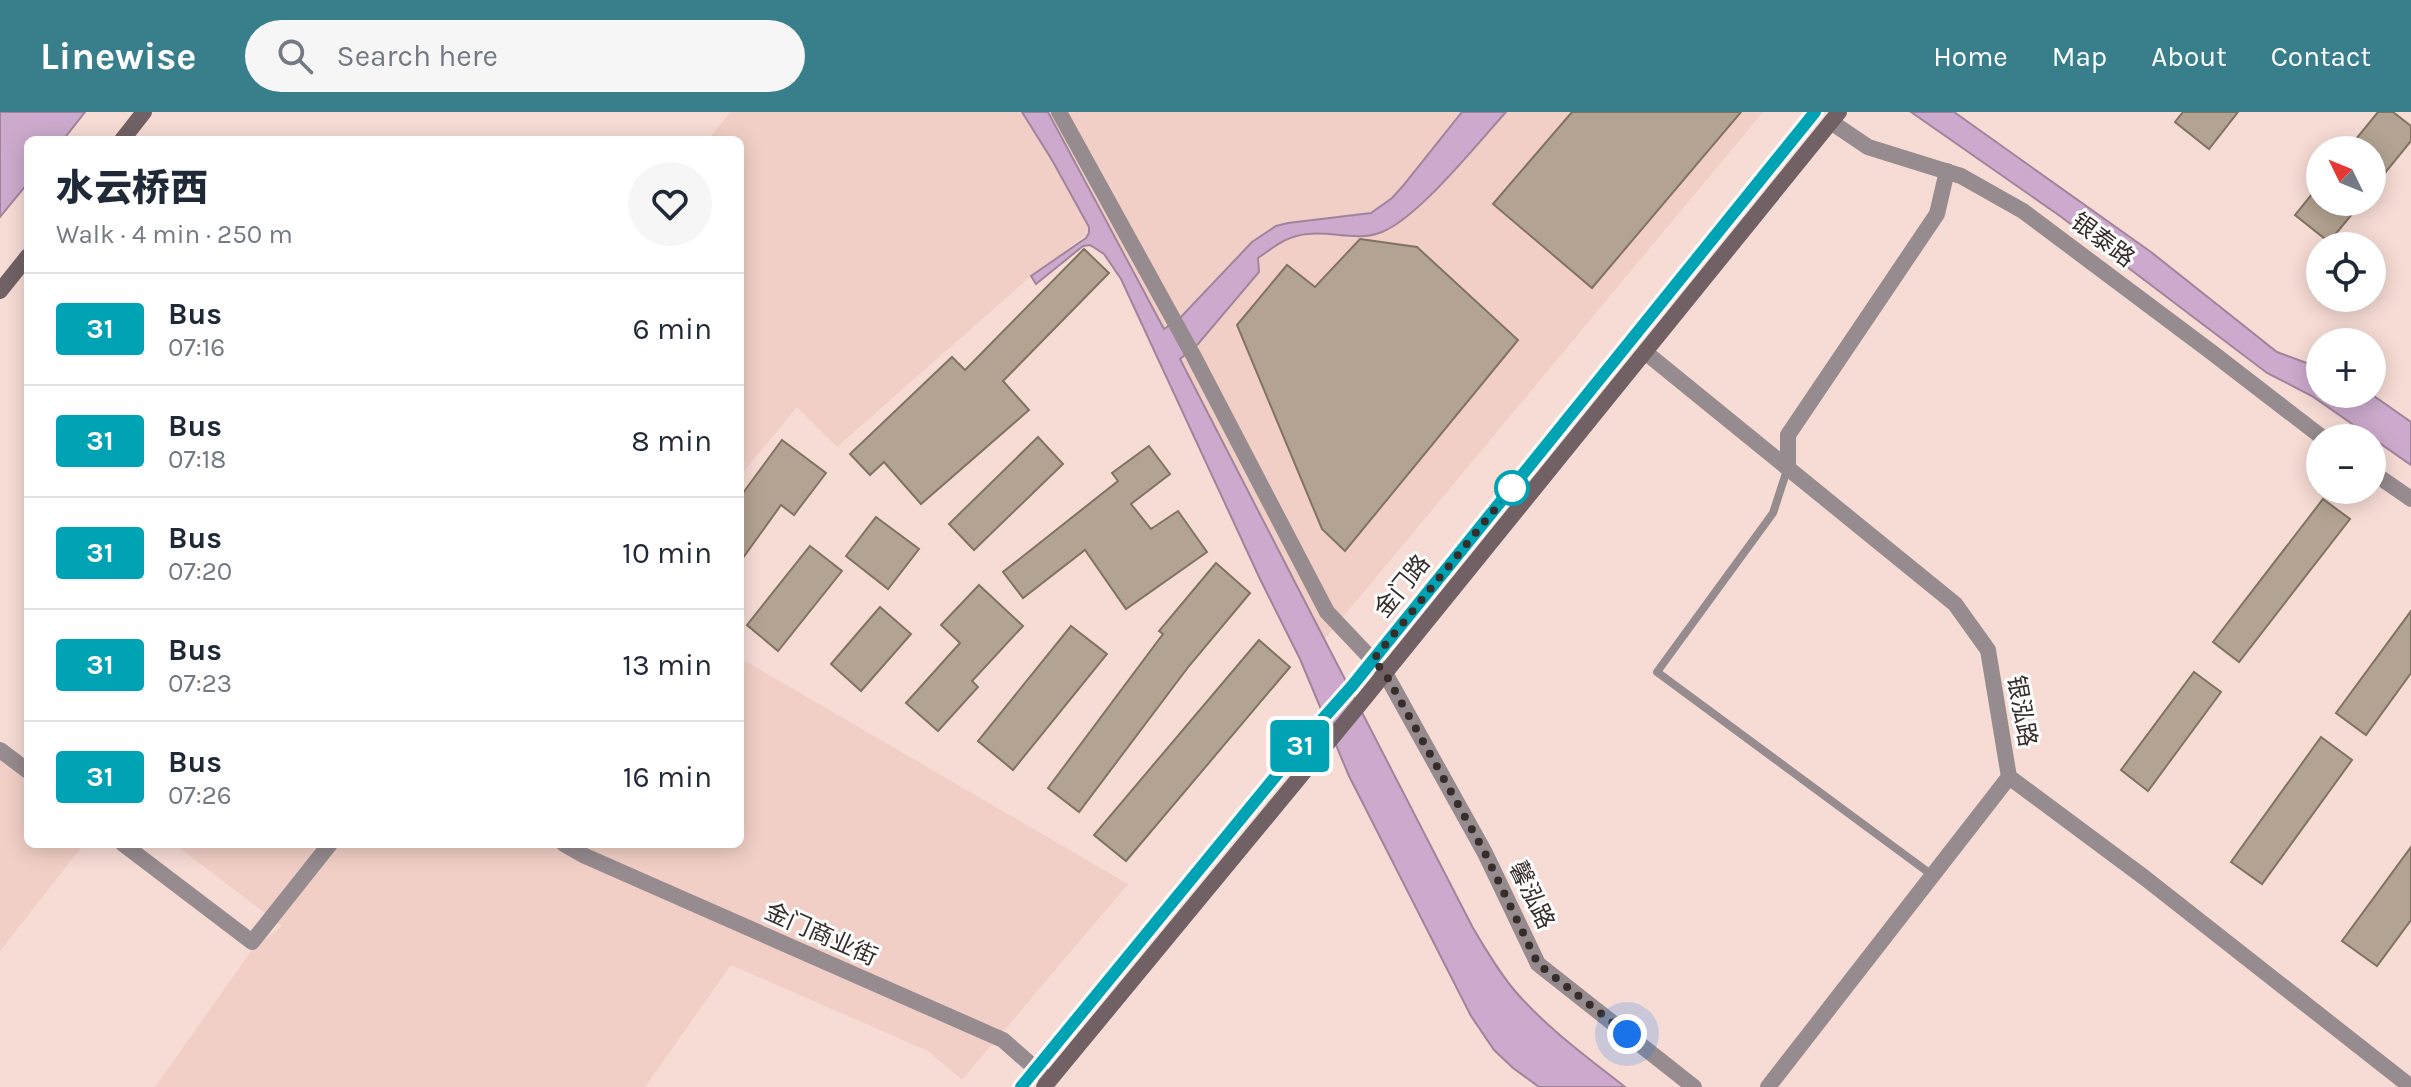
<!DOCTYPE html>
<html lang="en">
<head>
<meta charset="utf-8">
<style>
	:root { --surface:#fff; --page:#f6f6f7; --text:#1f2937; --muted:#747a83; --line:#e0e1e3; --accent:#397f8b }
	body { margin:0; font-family:Karla,"Noto Sans SC",sans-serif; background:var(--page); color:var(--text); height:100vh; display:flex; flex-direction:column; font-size:30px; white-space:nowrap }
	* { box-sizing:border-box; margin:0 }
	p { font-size:26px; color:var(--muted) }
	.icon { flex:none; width:44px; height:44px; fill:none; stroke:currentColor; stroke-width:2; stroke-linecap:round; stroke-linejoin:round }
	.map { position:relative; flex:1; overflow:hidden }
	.panel { position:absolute; left:24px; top:24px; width:720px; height:712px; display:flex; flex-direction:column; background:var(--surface); border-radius:12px; box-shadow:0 4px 20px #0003 }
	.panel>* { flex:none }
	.badge { padding:0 16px; border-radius:6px; font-size:28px; line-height:52px }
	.needle { width:52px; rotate:313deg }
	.controls { position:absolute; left:2306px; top:24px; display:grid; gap:16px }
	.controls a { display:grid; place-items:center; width:80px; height:80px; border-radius:50%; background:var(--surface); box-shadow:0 4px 20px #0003; font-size:40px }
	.you { position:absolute; width:40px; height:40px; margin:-20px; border:6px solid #fff; border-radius:50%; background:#1a73e8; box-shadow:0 0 0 12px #1a73e833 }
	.map>.badge { position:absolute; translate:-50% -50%; box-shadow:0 0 0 4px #fff }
	.round { display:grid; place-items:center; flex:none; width:84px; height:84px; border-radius:42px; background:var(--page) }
	.overview { display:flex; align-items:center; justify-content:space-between; height:136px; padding:0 32px }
	h1 { font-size:38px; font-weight:800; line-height:60px }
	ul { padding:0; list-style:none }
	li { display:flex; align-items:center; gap:24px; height:112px; padding:0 32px; border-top:2px solid var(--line) }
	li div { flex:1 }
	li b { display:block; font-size:30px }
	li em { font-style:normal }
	li .badge { min-width:88px; font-weight:700; text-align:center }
	header { display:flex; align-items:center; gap:48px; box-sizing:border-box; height:112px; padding:0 40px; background:var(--accent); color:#fff }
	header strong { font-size:38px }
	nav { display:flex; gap:44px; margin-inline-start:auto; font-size:28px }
	.search { width:560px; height:72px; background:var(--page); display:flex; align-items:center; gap:20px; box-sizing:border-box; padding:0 28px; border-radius:44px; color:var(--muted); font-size:30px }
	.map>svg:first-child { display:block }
</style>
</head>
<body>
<header>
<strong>Linewise</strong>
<div class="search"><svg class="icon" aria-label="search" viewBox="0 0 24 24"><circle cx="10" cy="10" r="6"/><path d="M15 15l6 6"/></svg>Search here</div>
<nav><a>Home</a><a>Map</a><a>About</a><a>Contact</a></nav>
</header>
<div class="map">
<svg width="2411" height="975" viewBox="0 0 2411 975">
	<rect width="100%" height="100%" fill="#f7dcd5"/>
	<g fill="#f1cfc6">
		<polygon points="730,0 1022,0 1052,48 1089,115 1089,121 1031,164 837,335 797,295 740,364 740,28 708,28"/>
		<polygon points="1048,0 1763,0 1324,528 1136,162"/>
		<polygon points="740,546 1128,772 962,968 928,939 731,853 645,975 155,975 252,838 282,814 174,732 740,732"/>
		<polygon points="0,648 28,670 28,732 84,732 0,839"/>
	</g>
	<g fill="#cdaacd" stroke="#a0849c" stroke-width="2">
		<polygon points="0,0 85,0 63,28 28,28 28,71 0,105"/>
		<path d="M1022 0H1048L1164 217 1180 206 1252 130 1276 114 1288 111 1371 101 1392 86 1402 75 1462 0H1506C1477 32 1419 105 1382 120 1357 130 1332 119 1308 122 1288 123 1274 135 1258 146L1259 160 1198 232 1180 247 1473 816C1486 838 1499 860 1515 879 1547 916 1587 945 1625 975H1539L1513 956 1494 938 1471 904 1349 664 1300 547 1260 467 1121 167 1104 142 1090 133 1083 134 1036 172 1031 164 1086 126 1089 121V115L1052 48Z"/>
		<polygon points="1911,0 1954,0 2151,140 2277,240 2320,256 2320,282 2371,282 2411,310 2411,353 2312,284 2267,261 2060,104"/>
	</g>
	<g fill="#b3a392" stroke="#817362" stroke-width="2">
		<polygon points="1572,0 1741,0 1592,176 1493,92"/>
		<polygon points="2183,0 2238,0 2209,37 2175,10"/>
		<polygon points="2378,0 2393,0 2411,14 2411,29 2372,77 2372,38 2347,38"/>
		<polygon points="2320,72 2320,90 2362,90 2329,130 2295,103"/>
		<polygon points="1360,127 1417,135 1518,228 1345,439 1322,417 1237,213 1287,153 1315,175"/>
		<polygon points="1084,137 1109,161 1003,269 1029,298 921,392 884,350 870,363 850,342 952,245 965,258"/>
		<polygon points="1038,325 1063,352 974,438 949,412"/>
		<polygon points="782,328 826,361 794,403 781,393 740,450 740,385"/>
		<polygon points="1149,334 1170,362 1131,392 1151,417 1178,399 1207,440 1126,497 1085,438 1023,486 1003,460 1118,369 1112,361"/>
		<polygon points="2323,387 2350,407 2239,550 2213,530"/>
		<polygon points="876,405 919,437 888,477 846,444"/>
		<polygon points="810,434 842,459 778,539 747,513"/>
		<polygon points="1216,451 1250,481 1189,554 1079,700 1048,676 1163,522 1159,519"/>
		<polygon points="979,473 1023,514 972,569 978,575 938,619 906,591 960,531 941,513"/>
		<polygon points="880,495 911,522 861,579 831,552"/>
		<polygon points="2411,499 2411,561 2366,623 2336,601"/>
		<polygon points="1071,514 1107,542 1013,658 978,629"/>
		<polygon points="1259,528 1290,555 1126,749 1094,723"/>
		<polygon points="2194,560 2221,580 2148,679 2121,658"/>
		<polygon points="2321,625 2352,648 2262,772 2231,750"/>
		<polygon points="2411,735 2411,808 2377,854 2342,829"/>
	</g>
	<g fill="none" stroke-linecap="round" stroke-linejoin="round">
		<polyline stroke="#968b8e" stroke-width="8" points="1788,355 1773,401 1657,560 1932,763"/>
		<g stroke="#968b8e" stroke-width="16">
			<polyline points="1059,0 1193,243 1327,500 1381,557"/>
			<polyline points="1645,240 1955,492 1988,538 2009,665 2145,766 2411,975"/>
			<polyline points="1788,354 1788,323 1937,102 1947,59"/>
			<polyline points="0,638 28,659"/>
			<polyline points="123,732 252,830 330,732"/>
			<polyline points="564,732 585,744 1003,928 1045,965"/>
			<polyline points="1768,975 2009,665"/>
		</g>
		<g stroke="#968b8e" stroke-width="16">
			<polyline points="1831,10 1868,35 1961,64 2023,99 2210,239 2323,326"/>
			<polyline points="2372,360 2411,387"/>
			<polyline points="1385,561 1485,741 1538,852 1694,975"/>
		</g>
		<g stroke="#716165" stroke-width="16">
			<polyline points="122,28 144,0"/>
			<polyline points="0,179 28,144"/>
			<polyline points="1021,975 1320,610 1352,574 1815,0"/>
			<polyline points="1044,975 1360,592 1839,0"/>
		</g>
	</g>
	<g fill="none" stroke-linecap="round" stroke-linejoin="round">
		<g stroke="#fff" stroke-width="18">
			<polyline id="line" points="1021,975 1320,610 1352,574 1815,0"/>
		</g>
		<use href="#line" stroke="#00a3b4" stroke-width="12"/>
		<polyline stroke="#372d2a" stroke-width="8" stroke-dasharray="0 14.4" points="1512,376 1373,548 1385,561 1485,741 1538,852 1627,922"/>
	</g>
	<circle fill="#fff" stroke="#00a3b4" stroke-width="4" cx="1512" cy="376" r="16"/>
	<g text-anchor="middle" stroke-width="6" stroke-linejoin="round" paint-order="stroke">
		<g font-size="24" fill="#372d2a" stroke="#fff">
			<text transform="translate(2103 128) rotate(37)" y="8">银泰路</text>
			<text transform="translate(1402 474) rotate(-51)" y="8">金门路</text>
			<text transform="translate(2022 599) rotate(80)" y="8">银泓路</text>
			<text transform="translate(1532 783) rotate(64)" y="8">馨泓路</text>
			<text transform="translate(821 822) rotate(24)" y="8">金门商业街</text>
		</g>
	</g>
</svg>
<div class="controls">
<a><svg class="needle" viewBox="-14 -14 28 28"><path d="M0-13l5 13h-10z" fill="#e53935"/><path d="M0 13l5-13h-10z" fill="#747a83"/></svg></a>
<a><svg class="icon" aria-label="locate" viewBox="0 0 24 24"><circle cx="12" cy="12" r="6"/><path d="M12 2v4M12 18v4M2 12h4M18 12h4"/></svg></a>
<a>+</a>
<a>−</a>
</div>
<div class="you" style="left:1627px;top:922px"></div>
<b class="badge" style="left:1300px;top:634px;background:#00a3b4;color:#fff">31</b>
<section class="panel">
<div class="overview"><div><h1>水云桥西</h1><p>Walk · 4 min · 250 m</p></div><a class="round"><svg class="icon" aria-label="heart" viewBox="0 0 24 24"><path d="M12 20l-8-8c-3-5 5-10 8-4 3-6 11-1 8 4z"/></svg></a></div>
<ul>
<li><span class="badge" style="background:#00a3b4;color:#fff">31</span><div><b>Bus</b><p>07:16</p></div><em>6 min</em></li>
<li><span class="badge" style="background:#00a3b4;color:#fff">31</span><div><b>Bus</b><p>07:18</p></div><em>8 min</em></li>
<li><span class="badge" style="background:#00a3b4;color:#fff">31</span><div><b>Bus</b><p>07:20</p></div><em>10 min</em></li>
<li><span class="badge" style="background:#00a3b4;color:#fff">31</span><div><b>Bus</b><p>07:23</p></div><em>13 min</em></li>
<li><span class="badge" style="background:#00a3b4;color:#fff">31</span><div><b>Bus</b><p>07:26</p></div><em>16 min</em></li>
</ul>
</section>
</div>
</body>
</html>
